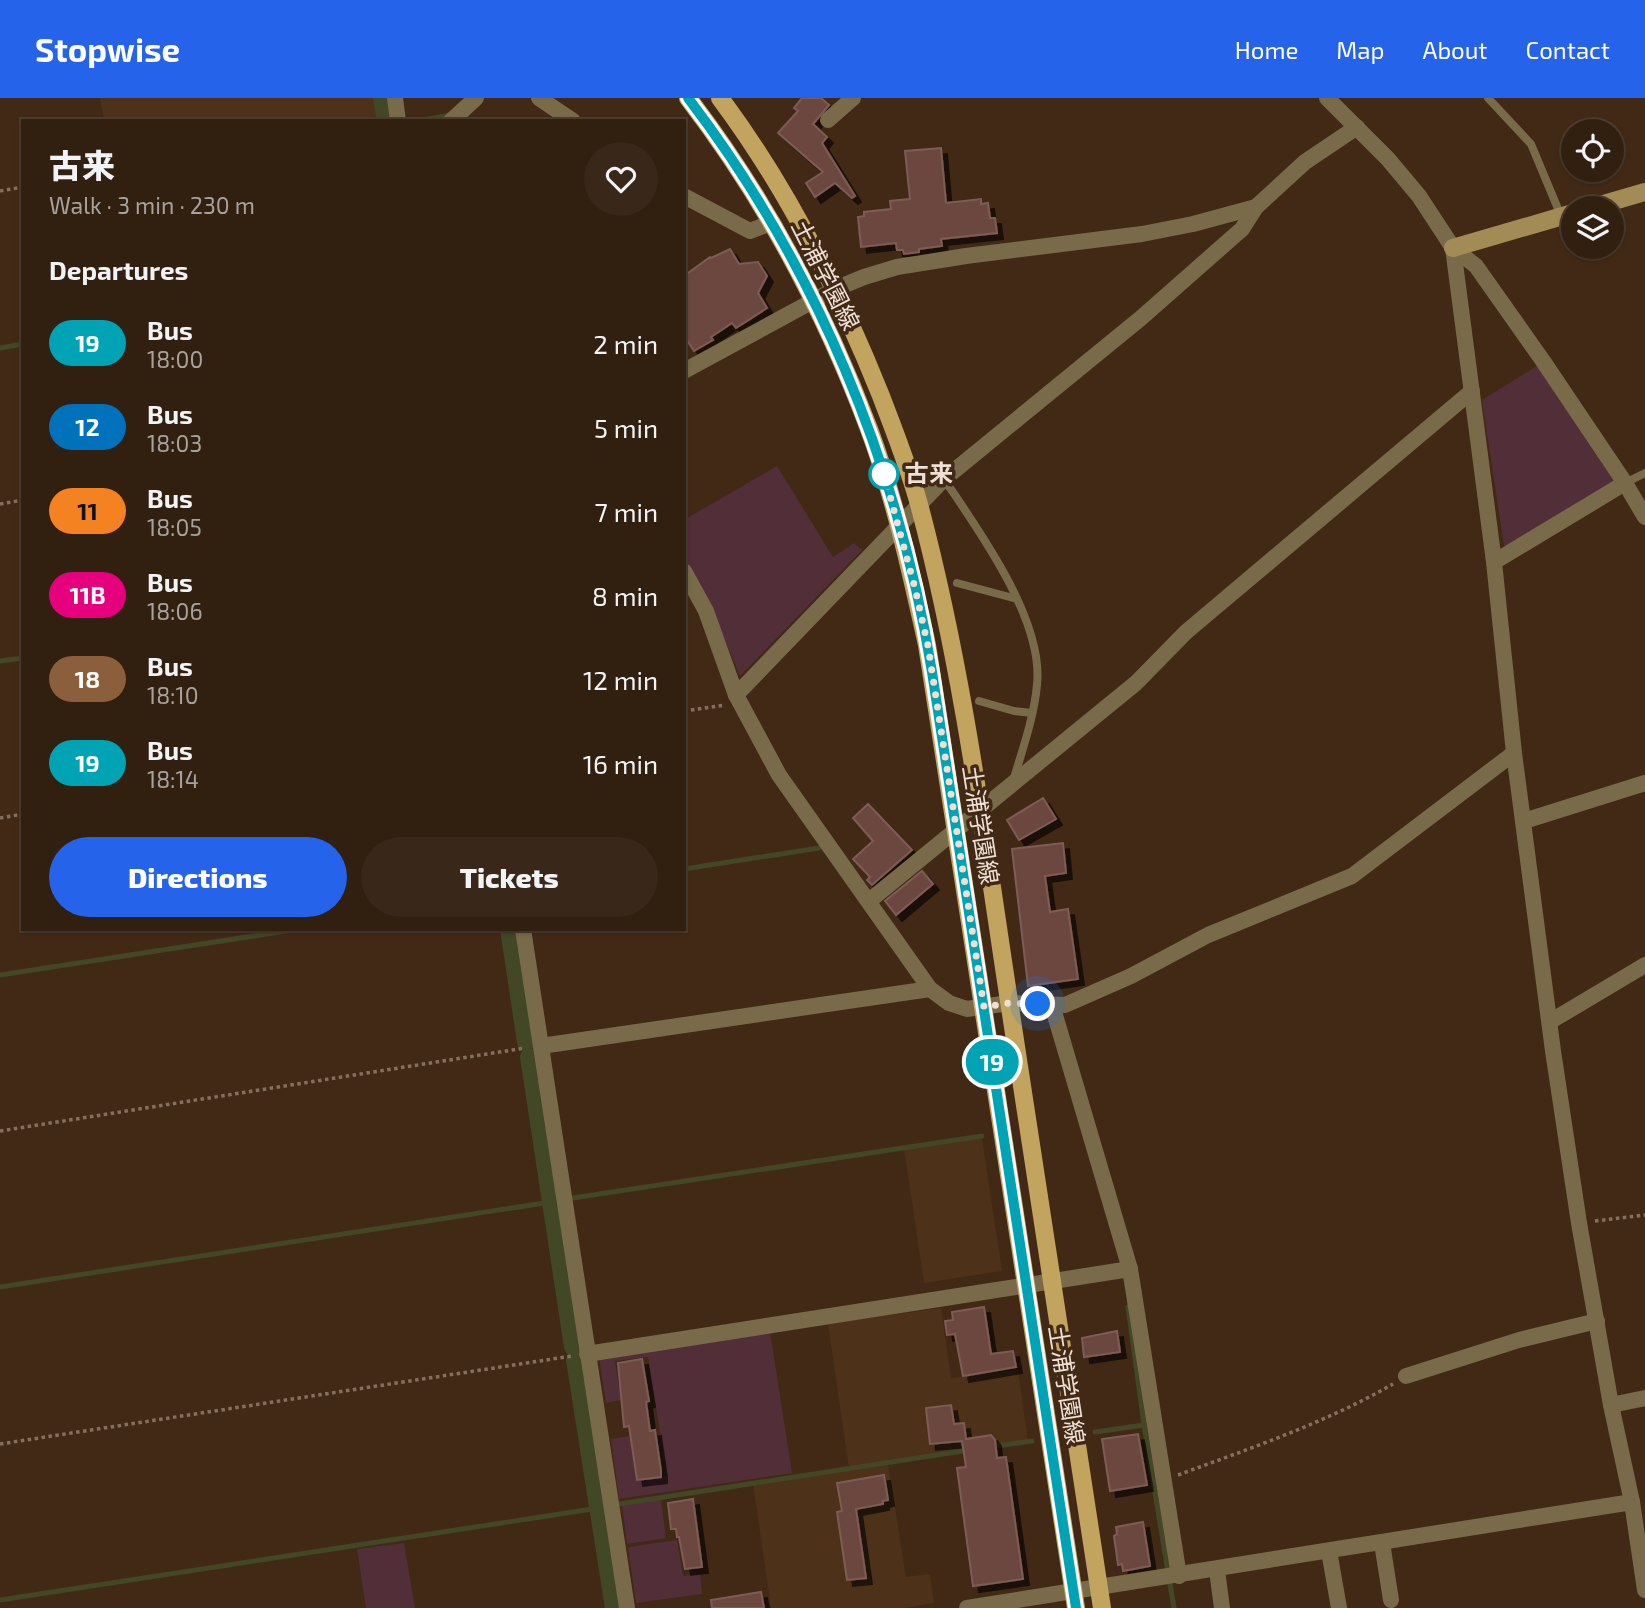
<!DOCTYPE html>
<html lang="en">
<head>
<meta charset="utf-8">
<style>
	:root { --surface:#311f10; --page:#392719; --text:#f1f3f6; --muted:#a8a29f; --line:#4c3d30; --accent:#2563eb }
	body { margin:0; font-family:"Exo 2","Noto Sans JP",sans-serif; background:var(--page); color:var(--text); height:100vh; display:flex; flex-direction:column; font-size:26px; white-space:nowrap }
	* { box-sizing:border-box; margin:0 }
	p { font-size:23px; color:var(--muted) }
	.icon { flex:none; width:38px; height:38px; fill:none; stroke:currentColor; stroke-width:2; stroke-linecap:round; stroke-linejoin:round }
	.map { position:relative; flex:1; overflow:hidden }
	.drawer { position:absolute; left:21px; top:21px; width:665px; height:812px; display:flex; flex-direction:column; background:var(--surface); border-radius:0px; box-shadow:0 2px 5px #0004,0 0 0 2px var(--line) }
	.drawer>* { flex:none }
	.badge { padding:0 14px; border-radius:23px; font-size:24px; line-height:46px }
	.fabs { position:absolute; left:1561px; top:21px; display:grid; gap:14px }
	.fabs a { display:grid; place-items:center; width:63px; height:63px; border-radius:50%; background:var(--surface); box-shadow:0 2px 5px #0004,0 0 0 2px var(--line); font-size:35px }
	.you { position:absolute; width:35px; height:35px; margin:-18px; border:5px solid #fff; border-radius:50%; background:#1a73e8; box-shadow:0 0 0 10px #1a73e833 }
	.map>.badge { position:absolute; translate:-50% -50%; box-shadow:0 0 0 4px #fff }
	h2 { padding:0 28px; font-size:26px; line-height:63px }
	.round { display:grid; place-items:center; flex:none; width:74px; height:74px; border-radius:37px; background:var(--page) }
	.headline { display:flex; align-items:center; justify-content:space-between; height:119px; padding:0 28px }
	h1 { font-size:33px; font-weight:800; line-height:52px }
	.button { display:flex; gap:14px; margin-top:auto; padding:14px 28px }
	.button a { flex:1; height:80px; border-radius:42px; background:var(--accent); color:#fff; font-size:28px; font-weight:800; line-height:80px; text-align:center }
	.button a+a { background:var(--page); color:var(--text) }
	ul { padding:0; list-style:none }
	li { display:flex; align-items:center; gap:21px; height:84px; padding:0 28px }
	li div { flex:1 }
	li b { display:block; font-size:26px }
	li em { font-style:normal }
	li .badge { min-width:77px; font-weight:700; text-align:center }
	header { display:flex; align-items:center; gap:42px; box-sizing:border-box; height:98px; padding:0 35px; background:var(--accent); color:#fff }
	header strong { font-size:33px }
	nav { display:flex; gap:38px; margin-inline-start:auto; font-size:24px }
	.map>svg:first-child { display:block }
</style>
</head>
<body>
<header>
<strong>Stopwise</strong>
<nav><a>Home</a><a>Map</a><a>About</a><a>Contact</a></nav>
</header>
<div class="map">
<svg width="1645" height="1510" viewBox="0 0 1645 1510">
	<defs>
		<filter id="shadow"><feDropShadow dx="6" dy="6" stdDeviation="0" flood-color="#0009"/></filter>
	</defs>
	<rect width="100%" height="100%" fill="#412916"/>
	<g fill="#4e3119">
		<polygon points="100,0 374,0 378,23 104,23"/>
		<polygon points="982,1040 1002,1173 924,1185 904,1050"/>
		<polygon points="941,1210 951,1280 1018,1272 1028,1343 849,1370 828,1226"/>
		<polygon points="888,1367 906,1479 930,1476 934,1505 905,1510 771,1510 753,1386"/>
	</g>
	<g fill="#512e38">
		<polygon points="1538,267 1616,383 1509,448 1504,448 1482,302"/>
		<polygon points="777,368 833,459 854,445 862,452 740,578 712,511 684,458 684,422"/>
		<polygon points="770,1233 792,1375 619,1401 611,1341 630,1338 636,1383 667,1378 648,1259 615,1263 621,1302 606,1305 599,1259"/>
		<polygon points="661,1401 666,1440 627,1446 622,1407"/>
		<polygon points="677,1442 683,1478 700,1476 702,1496 636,1505 628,1449"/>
		<polygon points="404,1445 415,1510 366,1510 357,1451"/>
	</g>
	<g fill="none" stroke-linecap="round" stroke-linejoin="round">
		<g stroke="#424725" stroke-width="5">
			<polyline points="417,23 451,17"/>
			<polyline points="0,250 23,246"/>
			<polyline points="0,563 23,560"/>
			<polyline points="684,771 819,750"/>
			<polyline points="0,877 299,831"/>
			<polyline points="573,1100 982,1038"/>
			<polyline points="0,1189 551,1104"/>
			<polyline points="1128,1209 1144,1327 1168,1474"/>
			<polyline points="1095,1334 1144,1327"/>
			<polyline points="989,1349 1032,1343"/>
			<polyline points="619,1406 969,1352"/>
			<polyline points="1170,1486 1174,1510"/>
			<polyline points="0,1502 599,1410"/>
		</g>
		<g stroke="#424725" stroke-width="18">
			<polyline points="382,0 386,23"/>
			<polyline points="509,831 526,944"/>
			<polyline points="529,959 573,1249"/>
			<polyline points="575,1262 614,1510"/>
		</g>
	</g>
	<g fill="#6c4740" stroke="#7e5c56" stroke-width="2" filter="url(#shadow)">
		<polygon points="802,0 821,0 829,7 813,26 827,39 822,45 855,98 852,100 835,85 815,99 806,85 823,74 778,35 798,13 794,10"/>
		<polygon points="941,50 946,105 981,101 981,106 988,105 990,120 995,120 997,135 941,141 942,148 919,151 919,154 904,156 903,152 897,152 896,145 861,149 858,119 864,118 864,114 891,111 890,103 910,101 905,53"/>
		<polygon points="730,151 739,166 758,164 767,178 758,195 767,210 736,230 732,225 711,239 713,242 694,253 684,238 684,178 710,159 711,160"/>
		<polygon points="1043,700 1056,721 1019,742 1007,722"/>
		<polygon points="868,706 912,752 872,787 867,782 870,779 853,761 873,743 853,720"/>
		<polygon points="1063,745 1066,775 1045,778 1050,814 1068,811 1078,881 1028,888 1012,751"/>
		<polygon points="922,773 933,786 896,817 885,803"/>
		<polygon points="984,1209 991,1256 1013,1253 1016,1269 963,1278 955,1236 947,1237 945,1223 953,1222 952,1214"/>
		<polygon points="1117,1233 1120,1254 1084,1259 1082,1240"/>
		<polygon points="642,1261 649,1303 646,1304 650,1333 655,1332 661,1373 661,1379 637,1382 629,1328 624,1329 618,1265"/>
		<polygon points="951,1307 954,1326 964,1325 966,1341 991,1337 995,1342 997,1360 1006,1359 1023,1481 973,1488 957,1370 966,1369 962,1343 930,1346 926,1310"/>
		<polygon points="1138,1336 1147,1387 1110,1393 1102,1341"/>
		<polygon points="884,1377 888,1402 883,1403 883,1406 856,1411 866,1480 847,1482 837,1414 842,1413 837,1385"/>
		<polygon points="693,1401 702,1469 685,1471 679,1439 677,1439 676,1431 671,1431 668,1405"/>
		<polygon points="1143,1424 1150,1468 1123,1473 1122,1466 1118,1467 1114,1438 1117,1436 1116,1429"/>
		<polygon points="761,1494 764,1510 712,1510 711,1502"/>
	</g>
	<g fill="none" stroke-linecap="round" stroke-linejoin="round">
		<g stroke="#857060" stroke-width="3.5" stroke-dasharray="3.5 3.5" stroke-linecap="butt">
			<polyline points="0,93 23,89"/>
			<polyline points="0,406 23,402"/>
			<polyline points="684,613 725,607"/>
			<polyline points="0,720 23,716"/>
			<polyline points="0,1033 525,950"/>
			<polyline points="1595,1123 1645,1117"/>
			<polyline points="0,1346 572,1258"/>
			<path d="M1178 1377C1251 1350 1325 1325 1393 1286"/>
		</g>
		<g stroke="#796a49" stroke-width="8">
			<polyline points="1488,0 1531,46 1561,118"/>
			<path d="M944 381C979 433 1044 522 1037 587 1034 619 1023 650 1014 680"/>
			<polyline points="1625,385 1645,375"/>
			<polyline points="957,485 1017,501"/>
			<polyline points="979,603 1014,613 1032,615"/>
		</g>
		<g stroke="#796a49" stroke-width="16">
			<polyline points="395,0 398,23"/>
			<polyline points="539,0 573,23"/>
			<polyline points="1327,0 1388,61 1419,98 1453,150 1494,464 1514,655 1553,953 1579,1125 1611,1307 1632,1404 1645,1492"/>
			<polyline points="828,22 853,0"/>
			<polyline points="451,23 476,0"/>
			<polyline points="684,98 750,133 771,125"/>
			<polyline points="1453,150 1476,168 1543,263 1625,385 1645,419"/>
			<polyline points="684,273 835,191 864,179 897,169 966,158 1142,136 1193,126 1256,109"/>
			<polyline points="1494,464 1625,385"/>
			<polyline points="684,473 706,513 736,597 779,677 930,891 949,905 967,911 1009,905 1065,907 1131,878 1208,837 1352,778 1514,655"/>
			<polyline points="736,597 944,381 1141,220 1242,131 1256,109 1305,64 1357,29"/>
			<polyline points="1524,723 1645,685"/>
			<polyline points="869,803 1136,585 1186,534 1472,293"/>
			<polyline points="523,831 627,1510"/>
			<polyline points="1052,907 1130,1171 1179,1478"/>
			<polyline points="1551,923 1645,867"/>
			<polyline points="541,948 930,891"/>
			<polyline points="587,1256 1130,1171"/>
			<polyline points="1406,1278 1519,1242 1597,1223"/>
			<polyline points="1611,1307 1645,1300"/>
			<polyline points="1382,1445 1391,1502"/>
			<polyline points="1329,1453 1339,1510"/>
			<polyline points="1217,1472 1222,1510"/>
			<polyline points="967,1510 1632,1404"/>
		</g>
		<g stroke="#a28b55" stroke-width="18">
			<polyline points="1590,110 1645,94"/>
			<polyline points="1453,150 1573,115"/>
		</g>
		<g stroke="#c2a45e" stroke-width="18">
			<path d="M688 0C764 99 825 214 869 331 895 401 911 475 927 547L1076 1510"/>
			<path d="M720 0C788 91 839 193 881 298 895 335 910 372 920 410 964 576 985 747 1011 916 1041 1114 1072 1312 1102 1510"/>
		</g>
	</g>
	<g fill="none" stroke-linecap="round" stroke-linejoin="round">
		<g stroke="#fff" stroke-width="16">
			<path id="line" d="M688 0C815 166 899 368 932 574L1076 1510"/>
		</g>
		<use href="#line" stroke="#00a3b4" stroke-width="10"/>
		<polyline stroke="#efdfd4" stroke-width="7" stroke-dasharray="0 12.6" points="884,376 915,490 928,548 984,909 1009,905 1038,906"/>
	</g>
	<circle fill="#fff" stroke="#00a3b4" stroke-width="3.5" cx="884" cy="376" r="14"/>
	<g text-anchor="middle" stroke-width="7" stroke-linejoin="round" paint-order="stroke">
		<g font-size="24" fill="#efdfd4" stroke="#412916">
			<text transform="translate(825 177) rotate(63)" y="8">土浦学園線</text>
			<text transform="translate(980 727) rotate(81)" y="8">土浦学園線</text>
			<text transform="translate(1066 1287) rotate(81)" y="8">土浦学園線</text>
		</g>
		<g font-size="24" font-weight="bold" fill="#efdfd4" stroke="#412916" text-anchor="start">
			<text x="905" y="384">古来</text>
		</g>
	</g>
</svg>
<div class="fabs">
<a><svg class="icon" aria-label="locate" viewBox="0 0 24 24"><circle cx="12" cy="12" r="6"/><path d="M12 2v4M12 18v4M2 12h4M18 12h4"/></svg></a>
<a><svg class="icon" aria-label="layers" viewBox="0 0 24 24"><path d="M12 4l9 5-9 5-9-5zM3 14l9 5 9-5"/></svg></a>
</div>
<div class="you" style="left:1038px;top:906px"></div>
<b class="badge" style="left:992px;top:964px;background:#00a3b4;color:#fff">19</b>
<section class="drawer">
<div class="headline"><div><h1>古来</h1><p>Walk · 3 min · 230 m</p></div><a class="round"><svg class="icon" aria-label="heart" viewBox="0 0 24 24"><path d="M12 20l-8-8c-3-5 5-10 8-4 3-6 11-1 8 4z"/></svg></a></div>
<h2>Departures</h2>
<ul>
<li><span class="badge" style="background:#00a3b4;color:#fff">19</span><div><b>Bus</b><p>18:00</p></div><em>2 min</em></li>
<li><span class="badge" style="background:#0072bc;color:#fff">12</span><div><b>Bus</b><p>18:03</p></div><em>5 min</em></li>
<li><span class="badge" style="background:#f58220;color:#111">11</span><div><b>Bus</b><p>18:05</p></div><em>7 min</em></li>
<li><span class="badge" style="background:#e6007e;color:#fff">11B</span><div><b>Bus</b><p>18:06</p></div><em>8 min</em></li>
<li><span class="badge" style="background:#8b5e3c;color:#fff">18</span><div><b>Bus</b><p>18:10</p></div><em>12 min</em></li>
<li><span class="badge" style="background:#00a3b4;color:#fff">19</span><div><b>Bus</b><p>18:14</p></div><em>16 min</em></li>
</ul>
<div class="button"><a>Directions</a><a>Tickets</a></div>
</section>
</div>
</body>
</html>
